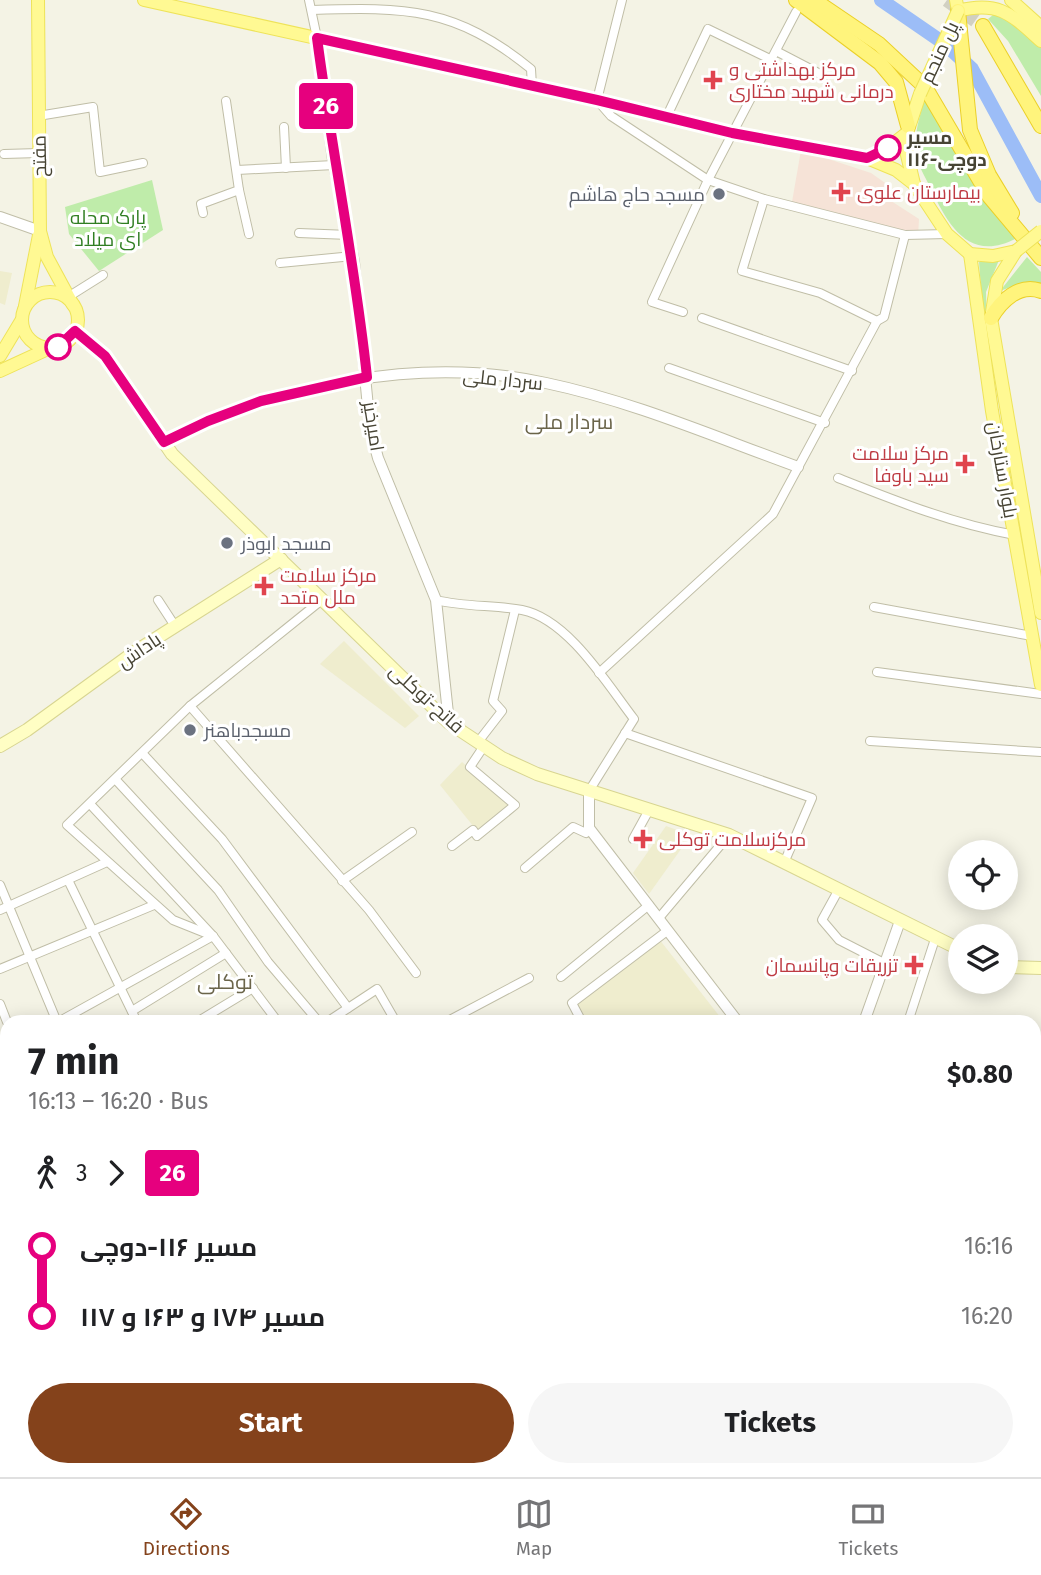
<!DOCTYPE html>
<html lang="en">
<head>
<meta charset="utf-8">
<style>
	:root { --surface:#fff; --page:#f6f6f6; --text:#202124; --muted:#757577; --line:#e0e0e0; --accent:#84421b }
	body { margin:0; font-family:"Fira Sans",Cairo,sans-serif; background:var(--page); color:var(--text); height:100vh; display:flex; flex-direction:column; font-size:26px; white-space:nowrap }
	* { box-sizing:border-box; margin:0 }
	p { font-size:23px; color:var(--muted) }
	.icon { flex:none; width:38px; height:38px; fill:none; stroke:currentColor; stroke-width:2; stroke-linecap:round; stroke-linejoin:round }
	.map { position:relative; flex:1; overflow:hidden }
	.panel { position:absolute; left:0px; top:1015px; width:1041px; height:462px; display:flex; flex-direction:column; background:var(--surface); border-radius:21px 21px 0 0; box-shadow:0 4px 18px #0003 }
	.panel>* { flex:none }
	.badge { padding:0 14px; border-radius:5px; font-size:24px; line-height:46px }
	.tools { position:absolute; left:948px; top:840px; display:grid; gap:14px }
	.tools a { display:grid; place-items:center; width:70px; height:70px; border-radius:50%; background:var(--surface); box-shadow:0 4px 18px #0003; font-size:35px }
	.map>.badge { position:absolute; translate:-50% -50%; box-shadow:0 0 0 4px #fff }
	.legs { display:flex; align-items:center; gap:10px; height:77px; padding:0 28px; font-size:23px }
	.legs p { margin-inline-start:auto }
	.summary { display:flex; align-items:center; justify-content:space-between; height:119px; padding:0 28px }
	h1 { font-size:38px; font-weight:700; line-height:52px }
	.primary-button { display:flex; gap:14px; margin-top:auto; padding:14px 28px }
	.primary-button a { flex:1; height:80px; border-radius:42px; background:var(--accent); color:#fff; font-size:28px; font-weight:700; line-height:80px; text-align:center }
	.primary-button a+a { background:var(--page); color:var(--text) }
	ul { padding:0 28px; list-style:none }
	li { display:flex; align-items:center; gap:24px; height:70px; font-size:26px }
	li i { display:grid; place-items:center; width:10px; height:100%; margin:0 9px; background:currentColor }
	li i::after { content:''; width:18px; height:18px; margin:-9px; border:5px solid; border-radius:50%; background:var(--surface) }
	li p { margin-inline-start:auto }
	li:first-child i { background:linear-gradient(#0000 50%,currentColor 0) }
	li:last-child i { background:linear-gradient(currentColor 50%,#0000 0) }
	.dock { display:flex; justify-content:space-around; align-items:center; height:98px; border-top:2px solid var(--line); background:var(--surface); font-size:19px; color:var(--muted) }
	.dock a { display:grid; justify-items:center; gap:4px }
	.dock .active { color:var(--accent) }
	.map>svg:first-child { display:block }
</style>
</head>
<body>
<div class="map">
<svg width="1041" height="1477" viewBox="0 0 1041 1477">
	<rect width="100%" height="100%" fill="#f4f3e5"/>
	<g fill="#efedce">
		<polygon points="0,271 12,273 5,305 0,303"/>
		<polygon points="344,641 419,716 405,728 320,664"/>
		<polygon points="462,762 510,803 478,832 440,785"/>
		<polygon points="666,826 691,835 649,894 633,873"/>
		<polygon points="659,939 724,1022 585,1022 575,1004"/>
		<polygon points="1041,1249 1041,1376 1034,1377 1034,1252"/>
	</g>
	<g fill="#f6e3d7">
		<polygon points="801,150 871,173 888,185 888,199 919,219 918,237 792,202"/>
		<rect x="711" y="1470" width="67" height="7"/>
	</g>
	<g fill="#bfecaa">
		<polygon points="993,15 1005,18 1041,42 1041,96 1008,41 988,19"/>
		<path d="M926 95 1017 238C970 263 949 227 931 189 927 180 920 169 917 159 912 137 920 116 926 95Z"/>
		<polygon points="152,180 163,230 99,271 69,234 65,207"/>
		<polygon points="1027,257 1041,272 1041,284 1016,285 1000,291"/>
		<polygon points="999,260 986,292 987,326 984,327 979,262"/>
	</g>
	<g fill="none" stroke-linecap="round" stroke-linejoin="round">
		<polyline stroke="#9cbdf7" stroke-width="14" points="881,0 945,44 972,69 1041,196"/>
		<polyline stroke="#d1d0c2" stroke-width="14" stroke-dasharray="14 7" stroke-linecap="butt" points="947,0 983,26"/>
		<g stroke="#c0bea7" stroke-width="10">
			<g id="minor">
				<polyline points="309,0 317,38"/>
				<polyline points="622,0 597,100 611,116 708,180 764,199 905,235 947,234"/>
				<path d="M312 10C406 7 455 7 531 69L532 86"/>
				<polyline points="776,51 824,76"/>
				<polyline points="38,116 93,107 100,172 143,163"/>
				<polyline points="666,118 708,29 772,60"/>
				<polyline points="284,127 286,168"/>
				<polyline points="4,154 39,153"/>
				<polyline points="237,170 334,165"/>
				<polyline points="239,190 249,234"/>
				<polyline points="764,199 742,271 820,293 877,321"/>
				<polyline points="203,213 201,204 239,190 226,101"/>
				<polyline points="299,233 349,235"/>
				<polyline points="280,263 353,256"/>
				<polyline points="68,297 103,275"/>
				<polyline points="683,312 652,302 708,180 796,12"/>
				<polyline points="702,318 852,371"/>
				<polyline points="669,368 825,423"/>
				<path d="M838 478C896 501 953 524 1015 535"/>
				<polyline points="158,600 175,626"/>
				<path d="M436 600C465 607 494 605 522 610 568 619 607 684 634 719L589 791"/>
				<polyline points="874,607 1032,636"/>
				<polyline points="877,672 1041,694"/>
				<polyline points="599,673 773,514 877,321 884,317 905,235"/>
				<polyline points="190,706 369,910 416,973"/>
				<polyline points="625,733 812,798 784,863"/>
				<polyline points="870,741 1041,752"/>
				<polyline points="478,742 502,711 493,701 515,610"/>
				<polyline points="143,754 222,839 348,1008"/>
				<polyline points="116,780 218,890 268,962 319,1022"/>
				<polyline points="90,804 213,936 278,1022"/>
				<polyline points="633,839 649,810"/>
				<polyline points="452,846 473,830 477,836 515,805 470,767 484,746"/>
				<polyline points="525,868 573,827 586,833 589,828"/>
				<polyline points="68,880 137,1022"/>
				<polyline points="342,881 412,832"/>
				<polyline points="0,885 57,1022"/>
				<polyline points="838,891 822,920 839,940 884,963"/>
				<polyline points="0,910 107,862"/>
				<polyline points="659,918 729,835"/>
				<polyline points="213,936 173,920 67,825 190,706 323,599"/>
				<polyline points="0,969 154,905"/>
				<polyline points="561,977 649,905"/>
				<polyline points="0,1004 7,1022"/>
				<polyline points="132,1011 226,953"/>
				<polyline points="58,1022 213,936"/>
				<polyline points="197,1022 253,988"/>
				<polyline points="327,1022 377,989 396,1022"/>
				<polyline points="446,1022 529,978"/>
				<polyline points="582,1022 572,1003 667,931"/>
				<polyline points="908,1022 935,939"/>
				<polyline points="1034,1119 1041,1121"/>
				<polyline points="0,1256 7,1256"/>
				<polyline points="0,1305 7,1306"/>
				<polyline points="0,1357 7,1357"/>
				<polyline points="0,1405 7,1405"/>
				<polyline points="0,1452 7,1453"/>
				<polyline points="596,1470 596,1477"/>
				<polyline points="420,1473 498,1472"/>
				<polyline points="315,1477 316,1470"/>
				<polyline points="950,1477 950,1470"/>
			</g>
		</g>
		<g stroke="#c0bea7" stroke-width="12">
			<g id="tertiary">
				<polyline points="317,38 333,160 354,262 370,428 378,458 436,600 449,723"/>
				<polyline points="0,217 40,231"/>
				<path d="M164 442C278 385 420 355 546 383 632 401 715 437 798 467"/>
				<polyline points="589,791 589,828 738,1022"/>
				<polyline points="864,1022 900,921"/>
				<polyline points="0,1173 7,1200"/>
				<polyline points="1034,1402 1041,1460"/>
				<polyline points="44,1470 44,1477"/>
				<polyline points="791,1477 791,1470"/>
			</g>
		</g>
		<g stroke="#d8d591" stroke-width="14">
			<g id="secondary">
				<polyline points="75,331 105,356 172,454 449,723 502,758 537,774 729,835 961,950"/>
				<polyline points="0,746 27,730 133,653 281,559"/>
				<polyline points="1006,967 1041,968"/>
				<polyline points="1034,1389 1041,1389"/>
				<polyline points="127,1477 138,1470"/>
			</g>
		</g>
		<g stroke="#eee359" stroke-width="14">
			<g id="primary">
				<polyline points="38,0 40,231 47,257 73,305"/>
				<polyline points="144,0 597,100 732,133 867,158 896,170 914,184"/>
				<path d="M956 0 958 11C999 0 1012 15 1041 41"/>
				<polyline points="1011,0 1041,27"/>
				<polyline points="920,94 907,133 907,155 914,184 947,234 970,254 993,256 1016,251"/>
				<polyline points="867,158 889,147 907,133"/>
				<polyline points="1016,251 997,281 991,318 1041,613"/>
				<polyline points="970,254 992,411 1041,685"/>
				<circle cx="50" cy="320" r="28"/>
				<polyline points="25,306 39,235"/>
				<polyline points="0,356 21,321"/>
				<polyline points="0,371 50,348"/>
			</g>
		</g>
		<g stroke="#ebd029" stroke-width="16">
			<g id="trunk">
				<polyline points="796,0 880,63 896,82 908,126"/>
				<polyline points="814,0 879,44 925,87 989,196 1041,258"/>
				<polyline points="958,11 970,130 989,175 1012,213"/>
				<polyline points="983,26 1041,126"/>
				<path d="M991 318C1001 301 1019 283 1041 291"/>
			</g>
		</g>
		<use href="#minor" stroke="#fff" stroke-width="8"/>
		<use href="#tertiary" stroke="#fff" stroke-width="10"/>
		<use href="#secondary" stroke="#fffec4" stroke-width="12"/>
		<use href="#primary" stroke="#fff993" stroke-width="12"/>
		<use href="#trunk" stroke="#fff47c" stroke-width="14"/>
		<g stroke="#eee359" stroke-width="14" stroke-linecap="butt">
			<g id="primary-bridge">
				<polyline points="920,94 958,11"/>
				<polyline points="1016,251 1041,231"/>
			</g>
		</g>
		<use href="#primary-bridge" stroke="#fff993" stroke-width="12"/>
	</g>
	<g fill="none" stroke-linecap="round" stroke-linejoin="round">
		<g stroke="#fff" stroke-width="16">
			<path id="line-1" d="M58 347 75 331 105 356 164 442 208 421 261 401 367 377C355 263 332 152 317 38L597 100 732 133 867 158 888 148"/>
		</g>
		<use href="#line-1" stroke="#e6007e" stroke-width="10"/>
	</g>
	<g fill="#e0444e" stroke="#fff" stroke-width="2.5">
		<path d="M709.5 69.5h7v7h7v7h-7v7h-7v-7h-7v-7h7z"/>
		<path d="M837.5 181.5h7v7h7v7h-7v7h-7v-7h-7v-7h7z"/>
		<path d="M961.5 453.5h7v7h7v7h-7v7h-7v-7h-7v-7h7z"/>
		<path d="M260.5 575.5h7v7h7v7h-7v7h-7v-7h-7v-7h7z"/>
		<path d="M639.5 828.5h7v7h7v7h-7v7h-7v-7h-7v-7h7z"/>
		<path d="M910.5 954.5h7v7h7v7h-7v7h-7v-7h-7v-7h7z"/>
	</g>
	<g fill="#fff" stroke="#e6007e" stroke-width="3.5">
		<circle cx="888" cy="148" r="12"/>
		<circle cx="58" cy="347" r="12"/>
	</g>
	<g fill="#6b7280" stroke="#fff" stroke-width="2.5">
		<circle cx="719" cy="194" r="7"/>
		<circle cx="227" cy="543" r="7"/>
		<circle cx="190" cy="730" r="7"/>
	</g>
	<g text-anchor="middle" stroke-width="6" stroke-linejoin="round" paint-order="stroke">
		<g font-size="19" fill="#474434" stroke="#fff">
			<text transform="translate(939 52) rotate(-65)" y="7">پل منجم</text>
			<text transform="translate(39 156) rotate(-91)" y="7">مفتح</text>
			<text transform="translate(503 379) rotate(6)" y="7">سردار ملی</text>
			<text transform="translate(374 426) rotate(81)" y="7">امیرخیز</text>
			<text transform="translate(1003 470) rotate(80)" y="7">بلوار ستارخان</text>
			<text transform="translate(139 650) rotate(-34)" y="7">پاداش</text>
			<text transform="translate(427 698) rotate(42)" y="7">فاتح-توکلی</text>
		</g>
		<g font-size="19" fill="#be3a42" stroke="#fff" text-anchor="start">
			<text x="729" y="76">مرکز بهداشتی و<tspan x="729" dy="22">درمانی شهید مختاری</tspan></text>
			<text x="857" y="199">بیمارستان علوی</text>
			<text x="949" y="460" text-anchor="end">مرکز سلامت<tspan x="949" dy="22">سید باوفا</tspan></text>
			<text x="280" y="582">مرکز سلامت<tspan x="280" dy="22">ملل متحد</tspan></text>
			<text x="659" y="846">مرکزسلامت توکلی</text>
			<text x="898" y="972" text-anchor="end">تزریقات وپانسمان</text>
		</g>
		<g font-size="19" font-weight="bold" fill="#474434" stroke="#fff" text-anchor="start">
			<text x="907" y="144">مسیر<tspan x="907" dy="22">۱۱۶-دوچی</tspan></text>
		</g>
		<g font-size="19" fill="#5b616d" stroke="#fff" text-anchor="start">
			<text x="705" y="201" text-anchor="end">مسجد حاج هاشم</text>
			<text x="241" y="550">مسجد ابوذر</text>
			<text x="204" y="737">مسجدباهنر</text>
		</g>
		<g font-size="19" fill="#307e22" stroke="#fff">
			<text x="108" y="224">پارک محله<tspan x="108" dy="22">ای میلاد</tspan></text>
		</g>
		<g font-size="21" fill="#6b654a" stroke="#fff">
			<text x="569" y="429">سردار ملی</text>
			<text x="225" y="989">توکلی</text>
		</g>
	</g>
</svg>
<div class="tools">
<a><svg class="icon" aria-label="locate" viewBox="0 0 24 24"><circle cx="12" cy="12" r="6"/><path d="M12 2v4M12 18v4M2 12h4M18 12h4"/></svg></a>
<a><svg class="icon" aria-label="layers" viewBox="0 0 24 24"><path d="M12 4l9 5-9 5-9-5zM3 14l9 5 9-5"/></svg></a>
</div>
<b class="badge" style="left:326px;top:106px;background:#e6007e;color:#fff">26</b>
<section class="panel">
<div class="summary"><div><h1>7 min</h1><p>16:13 – 16:20 · Bus</p></div><b>$0.80</b></div>
<div class="legs"><svg class="icon" aria-label="walk" viewBox="0 0 24 24"><circle cx="13" cy="4" r="2"/><path d="M13 8l-2 6 4 7M11 14l-3 7M7 12l3-4h3l4 4"/></svg>3<svg class="icon" aria-label="forward" viewBox="0 0 24 24"><path d="M9 5l7 7-7 7"/></svg><b class="badge" style="background:#e6007e;color:#fff">26</b></div>
<ul>
<li><i style="color:#e6007e"></i><b>مسیر ۱۱۶-دوچی</b><p>16:16</p></li>
<li><i style="color:#e6007e"></i><b>مسیر ۱۷۴ و ۱۶۳ و ۱۱۷</b><p>16:20</p></li>
</ul>
<div class="primary-button"><a>Start</a><a>Tickets</a></div>
</section>
</div>
<nav class="dock">
<a class="active"><svg class="icon" aria-label="directions" viewBox="0 0 24 24"><path d="M12 3l9 9-9 9-9-9zM9 14v-3h6M13 9l2 2-2 2"/></svg>Directions</a>
<a><svg class="icon" aria-label="map" viewBox="0 0 24 24"><path d="M3 6l6-2 6 2 6-2v14l-6 2-6-2-6 2zM9 4v14M15 6v14"/></svg>Map</a>
<a><svg class="icon" aria-label="tickets" viewBox="0 0 24 24"><path d="M3 7h18v10H3zM15 7v10"/></svg>Tickets</a>
</nav>
</body>
</html>
